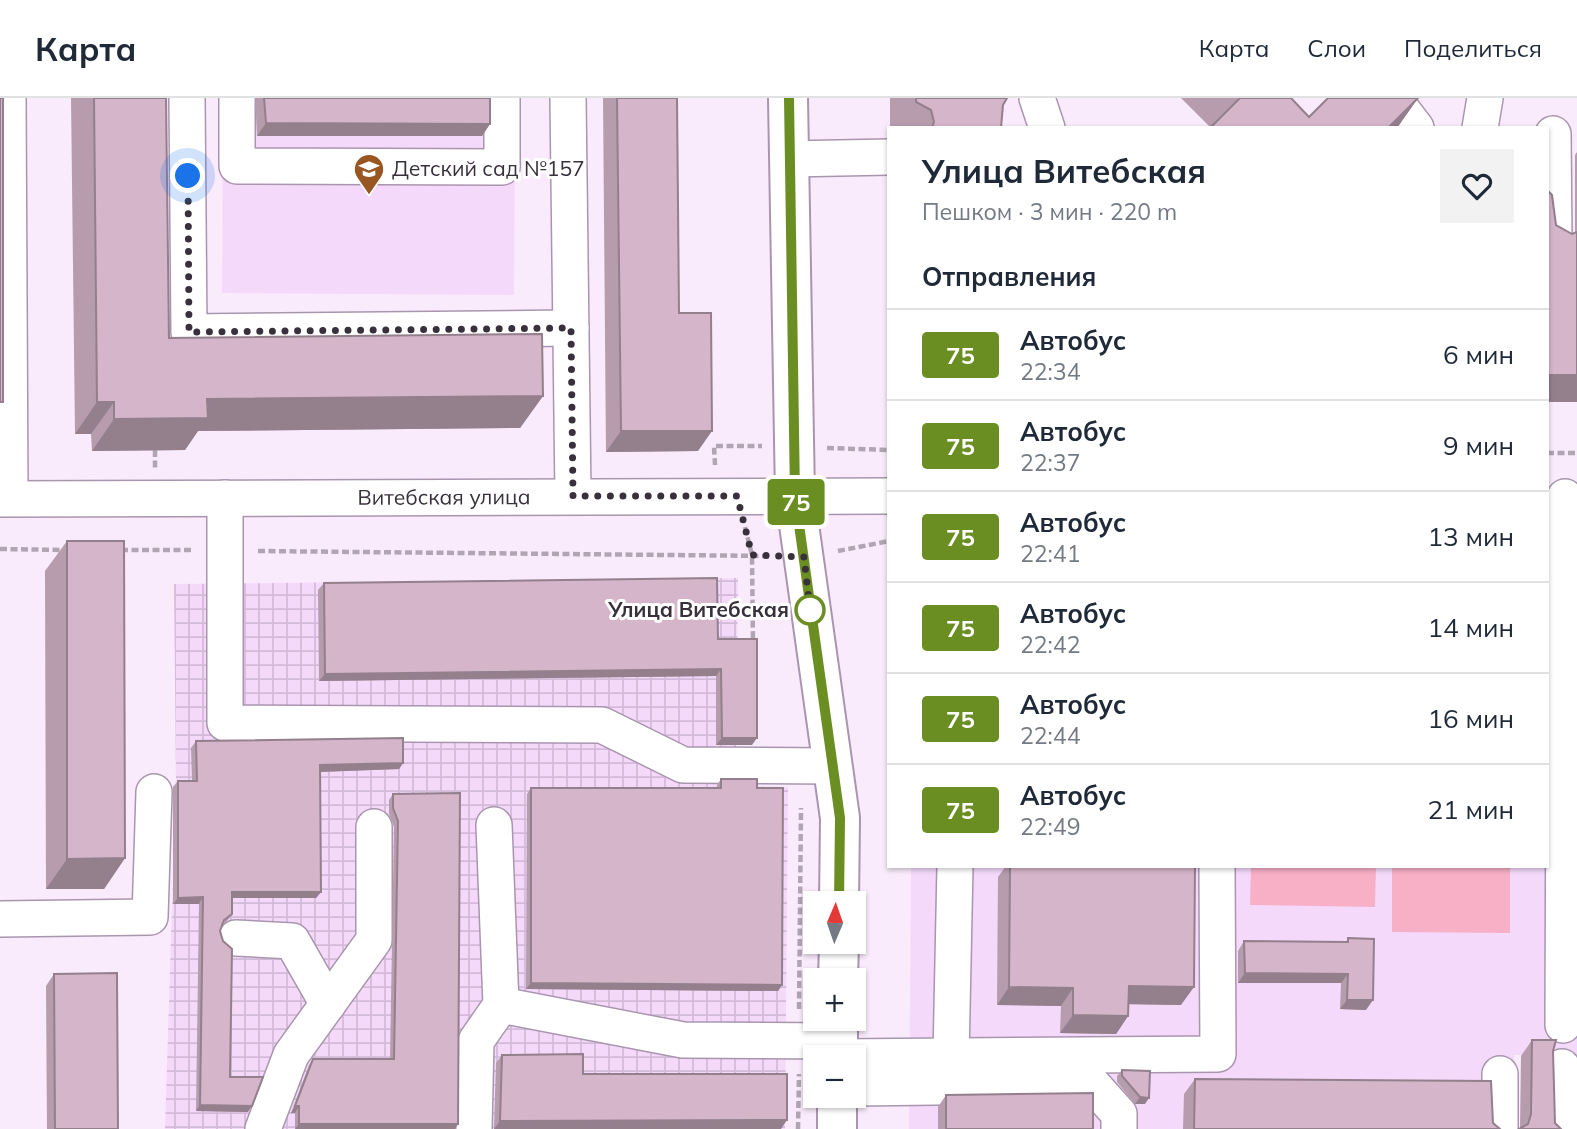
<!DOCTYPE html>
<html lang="ru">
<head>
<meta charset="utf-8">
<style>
	:root { --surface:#fff; --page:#f2f2f3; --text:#1f2937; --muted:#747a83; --line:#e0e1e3 }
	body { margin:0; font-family:Mulish,sans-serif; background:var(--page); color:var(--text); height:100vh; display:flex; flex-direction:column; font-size:26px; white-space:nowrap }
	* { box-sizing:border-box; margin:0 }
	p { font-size:23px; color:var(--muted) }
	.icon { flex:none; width:38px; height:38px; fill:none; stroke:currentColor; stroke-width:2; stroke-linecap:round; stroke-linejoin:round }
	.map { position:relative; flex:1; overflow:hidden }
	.sheet { position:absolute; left:887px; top:28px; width:662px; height:742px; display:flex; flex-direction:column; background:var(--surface); border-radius:0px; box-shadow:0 2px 5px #0004 }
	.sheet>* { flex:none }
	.badge { padding:0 14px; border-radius:5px; font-size:24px; line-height:46px }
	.needle { width:46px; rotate:2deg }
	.tools { position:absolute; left:803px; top:793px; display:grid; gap:14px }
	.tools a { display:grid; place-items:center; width:63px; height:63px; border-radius:0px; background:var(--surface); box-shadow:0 2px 5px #0004; font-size:35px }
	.you { position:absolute; width:35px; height:35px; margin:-18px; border:5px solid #fff; border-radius:50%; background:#1a73e8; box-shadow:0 0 0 10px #1a73e833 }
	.map>.badge { position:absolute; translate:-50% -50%; box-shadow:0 0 0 4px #fff }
	h2 { padding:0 35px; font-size:26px; line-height:63px }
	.round { display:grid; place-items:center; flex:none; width:74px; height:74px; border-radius:0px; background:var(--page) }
	.headline { display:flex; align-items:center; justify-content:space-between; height:119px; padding:0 35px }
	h1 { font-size:33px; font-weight:700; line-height:52px }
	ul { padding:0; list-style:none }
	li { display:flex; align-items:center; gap:21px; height:91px; padding:0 35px; border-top:2px solid var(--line) }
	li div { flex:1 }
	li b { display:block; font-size:26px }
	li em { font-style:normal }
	li .badge { min-width:77px; font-weight:700; text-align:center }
	header { display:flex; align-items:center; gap:42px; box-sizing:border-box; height:98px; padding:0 35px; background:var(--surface); border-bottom:2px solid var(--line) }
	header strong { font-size:33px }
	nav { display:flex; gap:38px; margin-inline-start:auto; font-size:24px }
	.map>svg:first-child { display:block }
</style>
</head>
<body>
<header>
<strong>Карта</strong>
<nav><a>Карта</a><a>Слои</a><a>Поделиться</a></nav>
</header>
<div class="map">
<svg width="1577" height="1031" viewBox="0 0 1577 1031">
	<defs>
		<pattern id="industrial-grid" width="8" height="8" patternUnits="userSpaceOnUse" patternTransform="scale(1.75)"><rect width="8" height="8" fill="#f4d9fb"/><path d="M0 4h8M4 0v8" fill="none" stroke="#d2bbd8"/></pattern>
	</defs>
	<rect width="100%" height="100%" fill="#f9ebfc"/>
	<g fill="#f4d9fb">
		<polygon points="223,0 515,0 514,197 222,195"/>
		<polygon points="1547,412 1577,412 1577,958 1514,957 1516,1031 909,1031 911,768 1547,768"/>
	</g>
	<polygon fill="url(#industrial-grid)" points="738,480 736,688 788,689 785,1031 165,1031 176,679 174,486"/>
	<g fill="#f8b0c7">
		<polygon points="1251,768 1376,768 1375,809 1250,807"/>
		<polygon points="1392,768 1510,768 1510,835 1392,834"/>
	</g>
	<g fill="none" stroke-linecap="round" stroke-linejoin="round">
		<g stroke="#aa95af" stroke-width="38">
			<g id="minor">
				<polyline points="8,0 10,400"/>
				<polyline points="187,0 189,234 571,230"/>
				<polyline points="237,0 237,68 502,69 502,0"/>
				<polyline points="568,0 573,398"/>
				<polyline points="1037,0 1047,30"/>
				<polyline points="1393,0 1416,30"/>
				<polyline points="1480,30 1485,0"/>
				<polyline points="1553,36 1554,143"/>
				<polyline points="789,61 889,59"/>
				<polyline points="225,400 225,625 602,627 683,667 833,668"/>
				<path id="s1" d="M0 401 889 398"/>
				<polyline points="494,727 501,907 683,942 838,943"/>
				<polyline points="0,821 150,819 154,694"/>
				<polyline points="236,840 292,843 328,906"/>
				<polyline points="1563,927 1565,399"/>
				<polyline points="838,959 1218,956 1217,768"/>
				<polyline points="951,959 955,768"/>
				<polyline points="1562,969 1562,1031"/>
				<polyline points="1500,976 1500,1031"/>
				<polyline points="854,990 1093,987 1119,1016 1119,1031"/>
				<polyline points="263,1031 291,957 374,842 374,729"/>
				<polyline points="474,1031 476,943 501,907"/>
			</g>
		</g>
		<g stroke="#aa95af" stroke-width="42">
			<g id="major">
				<polyline points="788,0 795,398 840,720 839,805"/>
				<polyline points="838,882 839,844"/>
				<polyline points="838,959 838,920"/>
				<polyline points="837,1031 837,998"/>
			</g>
		</g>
		<g stroke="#b1a5b4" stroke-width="4.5" stroke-dasharray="7 3.5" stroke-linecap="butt">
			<polyline points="827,350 889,352"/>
			<polyline points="155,352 155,370"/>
			<polyline points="1547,355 1577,355"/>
			<polyline points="715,367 714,348 762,348"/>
			<polyline points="745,429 752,457 753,546"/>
			<polyline points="0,451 64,452"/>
			<polyline points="121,452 193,452"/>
			<polyline points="258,453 771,458"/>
			<polyline points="838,453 889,443"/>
			<polyline points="799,911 801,710"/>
			<polyline points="798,1031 799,976"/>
		</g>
		<use href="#minor" stroke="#fff" stroke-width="35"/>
		<use href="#major" stroke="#fff" stroke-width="38"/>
	</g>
	<g fill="#b69cad">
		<polygon points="71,0 166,0 169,240 543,298 520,330 198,333 185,352 92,353 91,336 75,336"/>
		<polygon points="255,0 490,0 490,26 482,38 257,38"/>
		<polygon points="603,0 677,0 679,215 698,353 606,354"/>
		<polygon points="890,0 1007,0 1003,7 1001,30 890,30"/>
		<polygon points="1181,0 1291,0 1309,19 1418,0 1397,30 1210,29"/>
		<polygon points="1577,54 1577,304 1556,127 1572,136 1575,135 1575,57"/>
		<polygon points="67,443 125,760 104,791 46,791 45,473"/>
		<polygon points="324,485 718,541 752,647 716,647 716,578 319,583 318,492"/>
		<polygon points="196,643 403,665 399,671 320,674 321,794 316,800 232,800 232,816 228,822 223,826 220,833 230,979 248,1014 196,1013 199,806 173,806 173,689 178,683 192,683 191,650"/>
		<polygon points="721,681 757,690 782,887 778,893 526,891 527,696 531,690 717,690 717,687"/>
		<polygon points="393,696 455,1031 295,1031 295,1015 291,1015 309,967 313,961 390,961 394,729 389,716 389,702"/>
		<polygon points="1006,768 1195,768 1181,907 1129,906 1128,918 1116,936 1060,935 1061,908 997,907 998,779"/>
		<polygon points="1348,840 1366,912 1340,911 1341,885 1238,885 1238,853 1244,843 1346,844"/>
		<polygon points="54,876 118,1031 47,1031 46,888"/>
		<polygon points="1532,942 1553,953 1555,1025 1520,1030 1521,958"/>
		<polygon points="502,957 583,976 781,1031 494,1031 496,965"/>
		<polygon points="1122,972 1145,1006 1135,1006 1117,984 1117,978"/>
		<polygon points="1195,981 1493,1025 1500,1031 1183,1031 1184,996"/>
		<polygon points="946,997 1093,1031 938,1031 938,1009"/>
	</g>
	<g fill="#947f8d">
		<polygon points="1418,0 1397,30 1388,30"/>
		<polygon points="266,25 490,26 482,38 257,38"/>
		<rect x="1547" y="277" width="30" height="27"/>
		<polygon points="543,298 520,330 198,333 185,352 92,353 114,321 207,301"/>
		<polygon points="97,304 114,304 91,336 75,336"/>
		<polygon points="621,333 712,333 698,353 606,354"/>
		<polygon points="721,571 716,578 319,583 325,576"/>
		<polygon points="722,640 757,640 752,647 716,647"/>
		<polygon points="403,665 399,671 316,674 320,667"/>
		<polygon points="125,760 104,791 46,791 67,761"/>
		<polygon points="232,794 321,794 316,800 228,800"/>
		<polygon points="203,799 199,806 173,806 178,800"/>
		<polygon points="1245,875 1348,876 1341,885 1238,885"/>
		<polygon points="531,885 782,887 778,893 526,891"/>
		<polygon points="1129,888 1194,889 1181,907 1116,906"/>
		<polygon points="1009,889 1073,890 1061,908 997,907"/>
		<polygon points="1347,902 1373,902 1366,912 1340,911"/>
		<polygon points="1073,917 1128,918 1116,936 1060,935"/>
		<polygon points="1140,999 1149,1000 1145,1006 1135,1006"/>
		<polygon points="200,1007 252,1008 248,1014 196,1013"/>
		<polygon points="295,1008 299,1008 295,1015 291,1015"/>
		<polygon points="787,1022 781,1031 494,1031 500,1023"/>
		<polygon points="299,1026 458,1026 455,1031 295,1031"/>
	</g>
	<g fill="#d4b5c9" stroke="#947f8d" stroke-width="2">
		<rect x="0" y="0" width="3" height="304"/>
		<polygon points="94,0 166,0 169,240 542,236 543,298 207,301 208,320 114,321 114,304 97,304"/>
		<polygon points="264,0 490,0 490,26 266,25"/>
		<polygon points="617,0 677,0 679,215 711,215 712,333 621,333"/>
		<polygon points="916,0 1007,0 1003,7 1001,30 932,30 934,24 931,12 916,4"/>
		<polygon points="1240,0 1291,0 1309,19 1328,0 1418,0 1388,30 1210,30"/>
		<polygon points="1547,92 1552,97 1556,127 1572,136 1577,134 1577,277 1547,277"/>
		<polygon points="67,443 124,443 125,760 67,761"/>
		<polygon points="717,480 718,541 757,541 757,640 722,640 721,571 325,576 324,485"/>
		<polygon points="403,640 403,665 320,667 321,794 232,794 232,816 224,822 220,833 223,843 232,851 230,979 263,979 252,1008 200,1007 203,799 178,800 178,683 197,683 196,643"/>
		<polygon points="721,681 757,681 757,690 783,690 782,887 531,885 531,690 721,690"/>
		<polygon points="460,695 458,1026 299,1026 299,1008 295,1008 313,961 394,961 398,723 393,710 393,696"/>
		<polygon points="1010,768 1195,768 1194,889 1129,888 1128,918 1073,917 1073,890 1009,889"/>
		<polygon points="1348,840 1374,841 1373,902 1347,902 1348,876 1245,875 1244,843 1348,844"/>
		<polygon points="117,875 118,1031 55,1031 54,876"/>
		<polygon points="1532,942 1556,942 1553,953 1555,1025 1561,1031 1519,1031 1528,1026 1531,1016"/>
		<polygon points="583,956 583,976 787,976 787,1022 500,1023 502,957"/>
		<polygon points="1122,972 1150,973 1149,1000 1140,999 1122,978"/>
		<polygon points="1195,981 1491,983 1493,1025 1500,1031 1194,1031"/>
		<polygon points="1093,995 1093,1031 946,1031 946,997"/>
	</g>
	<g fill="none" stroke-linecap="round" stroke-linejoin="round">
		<g stroke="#fff" stroke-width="16">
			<polyline id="line" points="789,0 795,398 840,720 839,805"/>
		</g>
		<use href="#line" stroke="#6b8e23" stroke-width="10"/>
		<polyline stroke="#38303b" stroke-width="7" stroke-dasharray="0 12.6" points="188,78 189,234 571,230 573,398 737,398 752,457 804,459 810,512"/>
	</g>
	<defs>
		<g id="school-pin" transform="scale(1.575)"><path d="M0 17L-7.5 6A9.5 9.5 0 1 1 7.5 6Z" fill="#985722" stroke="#fff"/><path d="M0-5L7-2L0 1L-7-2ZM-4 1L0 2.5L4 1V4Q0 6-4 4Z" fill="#fff"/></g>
	</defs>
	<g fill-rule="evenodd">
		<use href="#school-pin" x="369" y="71"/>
	</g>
	<circle fill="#fff" stroke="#6b8e23" stroke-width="3.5" cx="810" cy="512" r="14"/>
	<g text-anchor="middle" stroke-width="6" stroke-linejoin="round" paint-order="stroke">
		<g font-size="21" fill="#38303b" stroke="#fff" text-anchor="start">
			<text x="392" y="78">Детский сад №157</text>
		</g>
		<g font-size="21" fill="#38303b" stroke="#fff">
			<text dy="7" stroke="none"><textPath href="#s1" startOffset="444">Витебская улица</textPath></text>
		</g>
		<g font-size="21" font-weight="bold" fill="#38303b" stroke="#fff" text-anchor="end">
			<text x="789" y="519">Улица Витебская</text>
		</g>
	</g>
</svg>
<div class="tools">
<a><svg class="needle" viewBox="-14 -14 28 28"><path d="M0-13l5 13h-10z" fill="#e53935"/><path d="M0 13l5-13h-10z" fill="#747a83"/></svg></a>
<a>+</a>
<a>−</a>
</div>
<div class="you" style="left:188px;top:78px"></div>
<b class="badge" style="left:796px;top:404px;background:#6b8e23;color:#fff">75</b>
<section class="sheet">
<div class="headline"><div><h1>Улица Витебская</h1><p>Пешком · 3 мин · 220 m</p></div><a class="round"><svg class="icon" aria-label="heart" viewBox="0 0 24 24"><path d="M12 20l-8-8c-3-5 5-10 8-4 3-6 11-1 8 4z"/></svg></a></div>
<h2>Отправления</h2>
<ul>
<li><span class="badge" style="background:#6b8e23;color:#fff">75</span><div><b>Автобус</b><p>22:34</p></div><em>6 мин</em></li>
<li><span class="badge" style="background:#6b8e23;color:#fff">75</span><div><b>Автобус</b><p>22:37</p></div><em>9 мин</em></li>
<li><span class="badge" style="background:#6b8e23;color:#fff">75</span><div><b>Автобус</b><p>22:41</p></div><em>13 мин</em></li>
<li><span class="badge" style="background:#6b8e23;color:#fff">75</span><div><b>Автобус</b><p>22:42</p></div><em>14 мин</em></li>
<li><span class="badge" style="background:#6b8e23;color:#fff">75</span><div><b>Автобус</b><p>22:44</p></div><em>16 мин</em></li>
<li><span class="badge" style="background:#6b8e23;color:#fff">75</span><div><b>Автобус</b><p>22:49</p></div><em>21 мин</em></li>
</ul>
</section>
</div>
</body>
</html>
